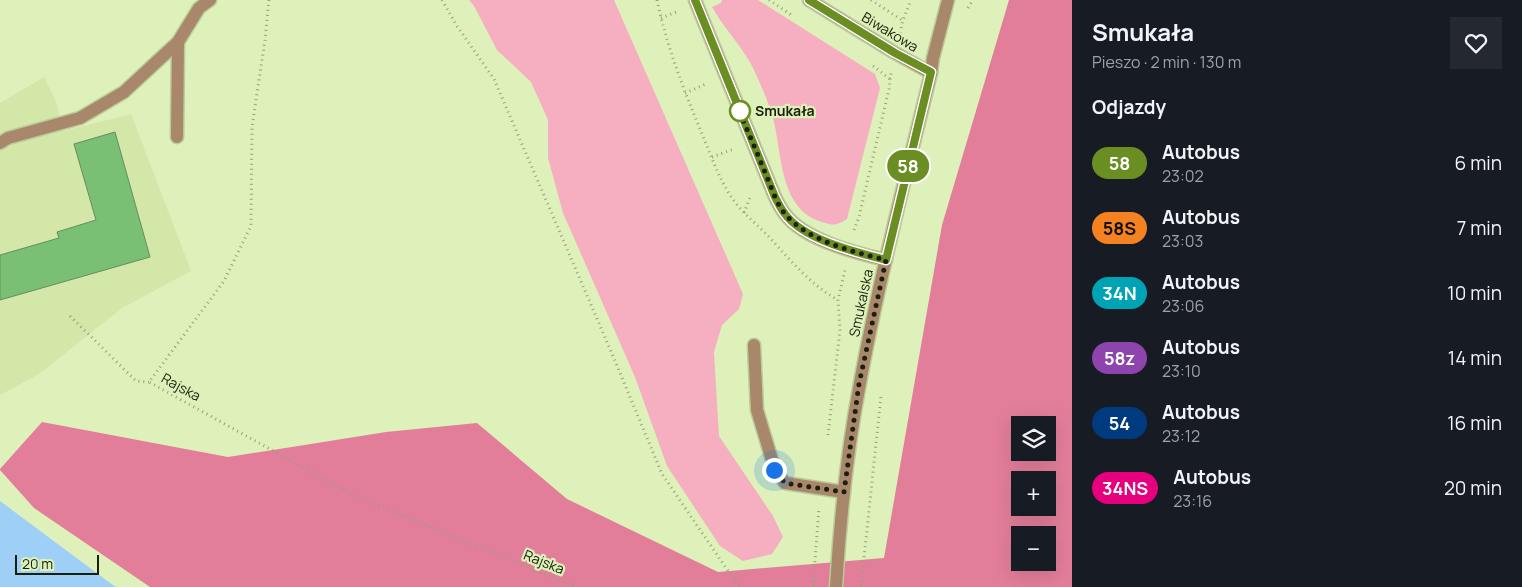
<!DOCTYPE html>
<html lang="pl">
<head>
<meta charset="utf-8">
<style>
	:root { --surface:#171b24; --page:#242831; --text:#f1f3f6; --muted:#9ea1a6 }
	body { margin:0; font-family:Manrope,sans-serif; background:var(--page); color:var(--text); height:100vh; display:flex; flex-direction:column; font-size:19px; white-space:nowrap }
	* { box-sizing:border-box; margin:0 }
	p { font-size:16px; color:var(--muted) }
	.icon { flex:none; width:28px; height:28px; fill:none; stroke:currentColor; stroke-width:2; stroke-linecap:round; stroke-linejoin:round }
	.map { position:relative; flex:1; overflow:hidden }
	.panel { display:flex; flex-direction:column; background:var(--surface); width:450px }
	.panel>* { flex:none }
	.badge { padding:0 10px; border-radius:16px; font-size:18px; line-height:32px }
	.tools { position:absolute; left:1011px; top:416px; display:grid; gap:10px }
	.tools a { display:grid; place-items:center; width:45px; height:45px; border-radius:0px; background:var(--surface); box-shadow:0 5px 20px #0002; font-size:25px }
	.scale { position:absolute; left:15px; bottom:12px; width:84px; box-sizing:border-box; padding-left:5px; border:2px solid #1a200b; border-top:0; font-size:14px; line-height:18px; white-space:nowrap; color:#1a200b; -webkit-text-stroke:4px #def1ba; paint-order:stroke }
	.you { position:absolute; width:25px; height:25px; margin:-12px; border:4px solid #fff; border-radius:50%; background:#1a73e8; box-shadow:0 0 0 8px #1a73e833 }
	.map>.badge { position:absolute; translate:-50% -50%; box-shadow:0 0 0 2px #fff }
	h2 { padding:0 20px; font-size:19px; line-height:45px }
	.round { display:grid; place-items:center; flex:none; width:52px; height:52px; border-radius:0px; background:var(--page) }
	.overview { display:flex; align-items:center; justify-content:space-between; height:85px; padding:0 20px }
	h1 { font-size:24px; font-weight:700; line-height:38px }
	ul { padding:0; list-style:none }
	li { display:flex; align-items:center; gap:15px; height:65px; padding:0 20px }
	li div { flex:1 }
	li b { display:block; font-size:19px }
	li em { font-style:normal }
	li .badge { min-width:55px; font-weight:700; text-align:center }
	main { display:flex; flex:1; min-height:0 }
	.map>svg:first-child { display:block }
</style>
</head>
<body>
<main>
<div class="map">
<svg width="1072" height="587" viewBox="0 0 1072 587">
	<rect width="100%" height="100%" fill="#def1ba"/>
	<polygon fill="#d2e7a8" points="44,77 55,99 64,131 131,114 191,271 122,308 39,374 0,395 0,103"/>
	<g fill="#f6afc0">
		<polygon points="469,0 614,0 743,294 739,309 722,325 714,352 719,436 773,516 783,537 772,554 743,561 720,546 667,466 635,377 563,213 548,158 548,120 531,82 497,50 474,6"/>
		<path d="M722 0H758L875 74 880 88 847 219C835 226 833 226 819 221 779 207 782 152 773 118 769 103 758 78 751 64 740 44 723 27 712 7L721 3Z"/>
	</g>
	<path fill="#e37e9a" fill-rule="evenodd" d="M1009 0H1072V587H150L34 508 0 470V469L42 422 228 457 386 432 477 423 567 499 718 572 884 558 942 225ZM1020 425H1048V452H1020ZM1020 480H1048V508H1020ZM1020 535H1048V562H1020Z"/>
	<polygon fill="#9dcff7" points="0,501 110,583 116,587 0,587"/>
	<polygon fill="#79c075" stroke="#658c62" points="115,132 150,257 0,300 0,255 59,238 57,232 96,220 74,144"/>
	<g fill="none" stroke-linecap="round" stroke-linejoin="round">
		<g stroke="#bbcb9a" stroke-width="15">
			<g id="service">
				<path d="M695 0 775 197C778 203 781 209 785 214 804 240 856 253 886 260"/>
				<polyline points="177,137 178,42 199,8 210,0"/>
				<polyline points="0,143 8,138 80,118 124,92 178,42"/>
				<polyline points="754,345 757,410 775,470 785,483 844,492"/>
			</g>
		</g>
		<g stroke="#bbcb9a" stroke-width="15">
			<polyline id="minor" points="931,73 933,58 948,0"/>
		</g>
		<g stroke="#bbcb9a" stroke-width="15">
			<path id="tertiary" d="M809 0 895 53 931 73C906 176 879 279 860 383 847 451 840 519 836 587"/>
		</g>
		<g stroke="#94a278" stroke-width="3" stroke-dasharray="1 4" stroke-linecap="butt">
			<polyline points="269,0 265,40 252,127 251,226 224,281 149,382 351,494 576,587"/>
			<polyline points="442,0 457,26 494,79 613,356 662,474 739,587"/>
			<path d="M657 0C667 47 682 85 700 129 710 153 718 177 732 198 743 214 758 225 771 239 792 262 811 285 838 300"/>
			<polyline points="769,0 793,16"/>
			<polyline points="871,0 902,20"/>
			<polyline points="968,8 973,0"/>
			<polyline points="661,18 679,11"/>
			<polyline points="900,33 903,20 911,0"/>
			<polyline points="873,66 890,79"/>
			<polyline points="685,93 706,84"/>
			<polyline points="712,157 734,149"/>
			<polyline points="744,213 751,195"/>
			<polyline points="854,230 859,217 889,89 891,73"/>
			<polyline points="70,316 136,381 149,382"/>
			<polyline points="828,435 840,330 838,300 845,270"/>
			<polyline points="813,587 819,508"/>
			<polyline points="861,587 881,396"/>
		</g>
		<use href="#service" stroke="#a8876a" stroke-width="12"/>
		<use href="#minor" stroke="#a8876a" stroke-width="12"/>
		<use href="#tertiary" stroke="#a8876a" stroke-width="12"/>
	</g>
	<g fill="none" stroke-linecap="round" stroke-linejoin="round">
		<g stroke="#fff" stroke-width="11">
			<path id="line" d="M695 0 775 197C778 203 781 209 785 214 804 240 856 252 886 260L931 72 895 53 809 0"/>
		</g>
		<use href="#line" stroke="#6b8e23" stroke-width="8"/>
		<path stroke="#1a200b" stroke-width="5" stroke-dasharray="0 9" d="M740 111 738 108C747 130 757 152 766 175 772 188 776 204 786 215 808 241 854 252 886 260L859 384 844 492 785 483 774 470"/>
	</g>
	<circle fill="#fff" stroke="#6b8e23" stroke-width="2.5" cx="740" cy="111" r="10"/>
	<g text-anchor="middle" stroke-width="4.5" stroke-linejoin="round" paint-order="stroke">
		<g font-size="14" fill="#1a200b" stroke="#def1ba">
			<text transform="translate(890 32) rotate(31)" y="5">Biwakowa</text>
			<text transform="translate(861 303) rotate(-78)" y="5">Smukalska</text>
			<text transform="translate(181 387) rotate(29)" y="5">Rajska</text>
			<text transform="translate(544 562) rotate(22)" y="5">Rajska</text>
		</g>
		<g font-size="14" font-weight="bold" fill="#1a200b" stroke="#def1ba" text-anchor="start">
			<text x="755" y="116">Smukała</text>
		</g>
	</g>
</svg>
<div class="tools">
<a><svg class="icon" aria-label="layers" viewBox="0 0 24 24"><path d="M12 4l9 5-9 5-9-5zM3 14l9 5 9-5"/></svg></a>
<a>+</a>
<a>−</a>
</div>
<div class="scale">20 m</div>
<div class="you" style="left:774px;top:470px"></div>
<b class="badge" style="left:908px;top:166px;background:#6b8e23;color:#fff">58</b>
</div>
<section class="panel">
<div class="overview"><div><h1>Smukała</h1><p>Pieszo · 2 min · 130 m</p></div><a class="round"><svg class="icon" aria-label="heart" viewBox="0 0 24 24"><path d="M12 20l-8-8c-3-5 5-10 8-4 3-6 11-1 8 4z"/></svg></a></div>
<h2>Odjazdy</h2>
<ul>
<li><span class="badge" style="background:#6b8e23;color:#fff">58</span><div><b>Autobus</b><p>23:02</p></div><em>6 min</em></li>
<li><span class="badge" style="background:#f58220;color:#111">58S</span><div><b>Autobus</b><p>23:03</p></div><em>7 min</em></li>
<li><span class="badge" style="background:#00a3b4;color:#fff">34N</span><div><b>Autobus</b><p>23:06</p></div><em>10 min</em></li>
<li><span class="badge" style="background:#8e44ad;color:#fff">58z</span><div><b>Autobus</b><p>23:10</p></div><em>14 min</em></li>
<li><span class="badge" style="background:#003b80;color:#fff">54</span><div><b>Autobus</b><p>23:12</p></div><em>16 min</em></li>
<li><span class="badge" style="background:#e6007e;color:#fff">34NS</span><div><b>Autobus</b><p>23:16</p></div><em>20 min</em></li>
</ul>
</section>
</main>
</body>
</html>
